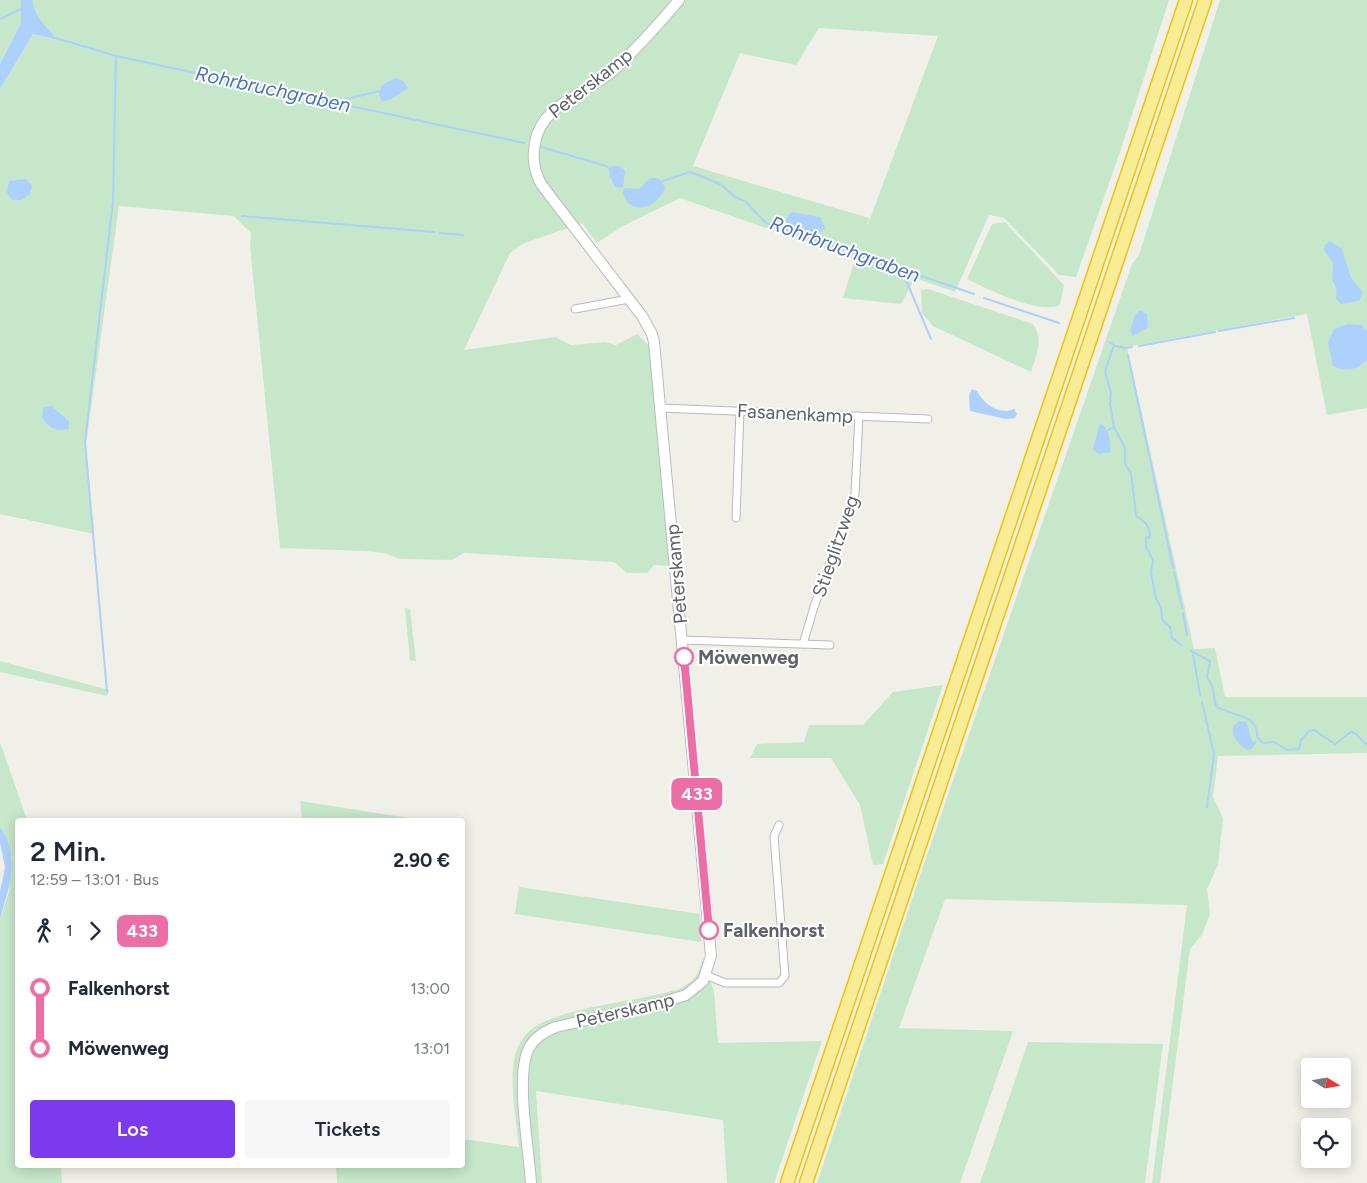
<!DOCTYPE html>
<html lang="de">
<head>
<meta charset="utf-8">
<style>
	:root { --surface:#fff; --page:#f6f6f7; --text:#1f2937; --muted:#747a83; --accent:#7c3aed }
	body { margin:0; font-family:Figtree,sans-serif; background:var(--page); color:var(--text); height:100vh; display:flex; flex-direction:column; font-size:19px; white-space:nowrap }
	* { box-sizing:border-box; margin:0 }
	p { font-size:16px; color:var(--muted) }
	.icon { flex:none; width:28px; height:28px; fill:none; stroke:currentColor; stroke-width:2; stroke-linecap:round; stroke-linejoin:round }
	.map { position:relative; flex:1; overflow:hidden }
	.side { position:absolute; left:15px; top:818px; width:450px; height:350px; display:flex; flex-direction:column; background:var(--surface); border-radius:5px; box-shadow:0 2px 12px #0003 }
	.side>* { flex:none }
	.badge { padding:0 10px; border-radius:8px; font-size:18px; line-height:32px }
	.needle { width:32px; rotate:101deg }
	.controls { position:absolute; left:1301px; top:1058px; display:grid; gap:10px }
	.controls a { display:grid; place-items:center; width:50px; height:50px; border-radius:5px; background:var(--surface); box-shadow:0 2px 12px #0003; font-size:25px }
	.map>.badge { position:absolute; translate:-50% -50%; box-shadow:0 0 0 2px #fff }
	.legs { display:flex; align-items:center; gap:8px; height:55px; padding:0 15px; font-size:16px }
	.legs p { margin-inline-start:auto }
	.overview { display:flex; align-items:center; justify-content:space-between; height:85px; padding:0 15px }
	h1 { font-size:28px; font-weight:600; line-height:38px }
	.cta { display:flex; gap:10px; margin-top:auto; padding:10px 15px }
	.cta a { flex:1; height:58px; border-radius:5px; background:var(--accent); color:#fff; font-size:20px; font-weight:600; line-height:58px; text-align:center }
	.cta a+a { background:var(--page); color:var(--text) }
	ul { padding:0 15px; list-style:none }
	li { display:flex; align-items:center; gap:18px; height:60px; font-size:19px }
	li i { display:grid; place-items:center; width:8px; height:100%; margin:0 6px; background:currentColor }
	li i::after { content:''; width:12px; height:12px; margin:-6px; border:4px solid; border-radius:50%; background:var(--surface) }
	li p { margin-inline-start:auto }
	li:first-child i { background:linear-gradient(#0000 50%,currentColor 0) }
	li:last-child i { background:linear-gradient(currentColor 50%,#0000 0) }
	.map>svg:first-child { display:block }
</style>
</head>
<body>
<div class="map">
<svg width="1367" height="1183" viewBox="0 0 1367 1183">
	<rect width="100%" height="100%" fill="#f1f0e8"/>
	<g fill="#c6e7ca" fill-rule="evenodd">
		<polygon points="0,0 21,0 21,23 0,64"/>
		<path d="M33 0H1169L1119 155 1076 277 1059 275 1004 218 989 215 955 292 915 278 901 304 843 298 855 259 680 198 621 227 597 243 582 223 522 244 510 253 464 350 555 337 571 345 605 342 616 345 637 334 652 349 669 566 654 565 647 573H627L614 562 464 553 452 560 400 559 384 553 365 551 280 548 250 246 251 233 234 216 119 206 86 444 94 534 0 514V89L33 34 57 40C47 29 33 16 33 0ZM819 28 938 36 867 227 869 218 693 166 740 53 796 65Z"/>
		<polygon points="1220,0 1367,0 1367,408 1327,415 1307,314 1127,347 1194,649 1215,648 1225,697 1367,697 1367,753 1218,756 1213,797 1223,818 1218,865 1207,889 1210,914 1202,935 1190,949 1160,1183 1152,1183 1187,905 945,899 899,1028 1013,1031 960,1183 817,1183 914,893 1132,264 1139,255"/>
		<path d="M1005 222 1064 285 1060 305C1039 315 987 289 967 279L992 224Z"/>
		<path d="M928 289 1033 324C1044 339 1036 356 1031 372L933 326 922 313 921 290Z"/>
		<polygon points="405,608 410,609 416,661 410,660"/>
		<polygon points="0,661 109,690 107,696 0,672"/>
		<polygon points="943,685 883,864 873,865 860,805 831,758 750,758 757,744 804,742 809,725 863,725 893,692"/>
		<polygon points="0,742 27,820 18,820 18,1165 61,1165 62,1183 0,1183 0,919 9,892 12,857 0,827"/>
		<polygon points="300,801 409,818 409,820 302,819"/>
		<polygon points="519,887 700,914 701,942 515,914"/>
		<path d="M702 960 714 991 718 1043 822 1041 774 1183H727L723 1120 536 1091 542 1183H337L336 1165H462L463 1139 519 1147C516 1119 510 1088 514 1060 516 1048 523 1035 533 1028 562 1007 641 1001 679 989 693 982 699 975 702 960Z"/>
		<polygon points="1028,1042 1163,1044 1145,1183 980,1183"/>
	</g>
	<g fill="#add0fc">
		<path d="M21 0H33C33 16 48 29 58 40L33 34 0 89V64L21 23Z"/>
		<polygon points="396,78 403,81 408,88 390,100 382,101 379,94 382,85"/>
		<polygon points="612,166 619,166 625,171 623,188 615,187 610,177 609,169"/>
		<path d="M650 178H656L662 181 665 189C658 203 643 214 628 203L623 193 624 188 639 189Z"/>
		<polygon points="26,179 32,186 30,194 21,200 12,200 7,193 9,181"/>
		<polygon points="791,212 820,217 825,228 817,235 796,228 785,221"/>
		<polygon points="1330,241 1342,249 1351,278 1363,293 1359,301 1341,304 1336,299 1337,290 1332,279 1333,263 1324,250 1325,245"/>
		<polygon points="1140,310 1147,314 1148,327 1133,336 1130,331 1135,315"/>
		<path d="M1348 324 1361 325 1367 331V360C1358 370 1345 372 1333 366L1328 343 1334 329Z"/>
		<path d="M972 389 977 391C984 405 1000 415 1014 409L1017 414 1015 418 1006 419 970 411 969 395Z"/>
		<path d="M51 406 69 421V429C56 432 49 428 42 418L43 408Z"/>
		<path d="M1100 423C1109 428 1111 442 1110 452L1098 454 1093 449Z"/>
		<path d="M1239 721 1246 722C1250 729 1249 736 1253 742L1257 741 1252 749 1247 750C1238 743 1232 738 1233 726Z"/>
		<path d="M0 827C21 858 9 887 0 919V892L5 867 0 843Z"/>
	</g>
	<g fill="none" stroke-linecap="round" stroke-linejoin="round">
		<g stroke="#add0fc" stroke-width="2">
			<polyline points="0,19 23,8"/>
			<polyline points="56,38 116,56 524,143"/>
			<polyline points="333,102 380,91"/>
			<polyline points="541,147 606,166 611,170"/>
			<polyline points="660,182 690,172 703,177 720,184 735,197 745,201 766,223 974,294"/>
			<polyline points="242,216 434,232"/>
			<polyline points="440,233 463,235"/>
			<polyline points="906,280 931,339"/>
			<polyline points="984,298 1059,323"/>
			<polyline points="1219,331 1294,318"/>
			<path d="M1109 342 1114 345 1105 372 1111 393 1110 404 1114 427 1125 448V464L1131 473 1136 516C1144 521 1152 527 1149 538L1146 537V547L1153 560 1151 573 1156 598 1161 608 1162 619 1170 627 1172 638 1181 645"/>
			<polyline points="1115,346 1126,348 1132,347"/>
			<polyline points="1139,346 1215,332"/>
			<polyline points="1128,355 1173,568"/>
			<polyline points="1108,430 1114,427"/>
			<polyline points="1174,572 1182,608"/>
			<polyline points="1183,613 1187,635"/>
			<path d="M1191 651 1210 661 1207 678 1212 685 1216 706C1231 717 1259 713 1257 737L1263 743 1274 742 1287 750 1299 749 1301 740 1309 731 1314 730 1335 744 1351 732 1356 734 1367 745"/>
			<polyline points="1193,654 1200,695"/>
			<polyline points="107,692 85,442 113,201 116,56"/>
			<polyline points="1202,702 1214,754 1207,807"/>
		</g>
		<g stroke="#b8b9be" stroke-width="9">
			<g id="street">
				<polyline points="575,309 629,299"/>
				<polyline points="661,408 928,419"/>
				<polyline points="736,518 740,410"/>
				<polyline points="682,640 830,645"/>
				<polyline points="803,644 814,607 855,494 859,416"/>
				<polyline points="706,975 725,983 779,983 785,976 774,836 779,825"/>
			</g>
		</g>
		<g stroke="#b9bbc1" stroke-width="12">
			<path id="secondary" d="M531 1183C529 1150 515 1075 529 1048 535 1037 545 1031 556 1027L661 1003 686 995 703 981 711 956 654 342 652 334 642 316 541 184C534 170 532 159 535 143 541 104 587 94 614 70 637 48 659 24 679 0"/>
		</g>
		<g stroke="#f0c309" stroke-width="15">
			<g id="highway">
				<polyline points="787,1183 1186,0"/>
				<polyline points="806,1183 1205,0"/>
			</g>
		</g>
		<use href="#street" stroke="#fff" stroke-width="7"/>
		<use href="#secondary" stroke="#fff" stroke-width="10"/>
		<use href="#highway" stroke="#f9ec97" stroke-width="12"/>
	</g>
	<g fill="none" stroke-linecap="round" stroke-linejoin="round">
		<g stroke="#fff" stroke-width="11">
			<polyline id="line-1" points="684,657 709,930"/>
		</g>
		<use href="#line-1" stroke="#ed6ea7" stroke-width="8"/>
	</g>
	<g fill="#fff" stroke="#ed6ea7" stroke-width="2.5">
		<circle cx="684" cy="657" r="9"/>
		<circle cx="709" cy="930" r="9"/>
	</g>
	<g text-anchor="middle" stroke-width="4" stroke-linejoin="round" paint-order="stroke">
		<g font-size="19" fill="#5f6268" stroke="#fff">
			<text transform="translate(590 83) rotate(-38)" y="7">Peterskamp</text>
			<text transform="translate(795 413) rotate(3)" y="7">Fasanenkamp</text>
			<text transform="translate(835 546) rotate(-71)" y="7">Stieglitzweg</text>
			<text transform="translate(676 574) rotate(-95)" y="7">Peterskamp</text>
			<text transform="translate(625 1010) rotate(-13)" y="7">Peterskamp</text>
		</g>
		<g font-size="19" font-weight="bold" fill="#5f6268" stroke="#fff" text-anchor="start">
			<text x="698" y="664">Möwenweg</text>
			<text x="723" y="937">Falkenhorst</text>
		</g>
		<g font-size="20" font-style="italic" fill="#4b73b7" stroke="#fff">
			<text transform="translate(273 89) rotate(12)" y="7">Rohrbruchgraben</text>
			<text transform="translate(845 249) rotate(20)" y="7">Rohrbruchgraben</text>
		</g>
	</g>
</svg>
<div class="controls">
<a><svg class="needle" viewBox="-14 -14 28 28"><path d="M0-13l5 13h-10z" fill="#e53935"/><path d="M0 13l5-13h-10z" fill="#747a83"/></svg></a>
<a><svg class="icon" aria-label="locate" viewBox="0 0 24 24"><circle cx="12" cy="12" r="6"/><path d="M12 2v4M12 18v4M2 12h4M18 12h4"/></svg></a>
</div>
<b class="badge" style="left:697px;top:794px;background:#ed6ea7;color:#fff">433</b>
<section class="side">
<div class="overview"><div><h1>2 Min.</h1><p>12:59 – 13:01 · Bus</p></div><b>2.90 €</b></div>
<div class="legs"><svg class="icon" aria-label="walk" viewBox="0 0 24 24"><circle cx="13" cy="4" r="2"/><path d="M13 8l-2 6 4 7M11 14l-3 7M7 12l3-4h3l4 4"/></svg>1<svg class="icon" aria-label="forward" viewBox="0 0 24 24"><path d="M9 5l7 7-7 7"/></svg><b class="badge" style="background:#ed6ea7;color:#fff">433</b></div>
<ul>
<li><i style="color:#ed6ea7"></i><b>Falkenhorst</b><p>13:00</p></li>
<li><i style="color:#ed6ea7"></i><b>Möwenweg</b><p>13:01</p></li>
</ul>
<div class="cta"><a>Los</a><a>Tickets</a></div>
</section>
</div>
</body>
</html>
